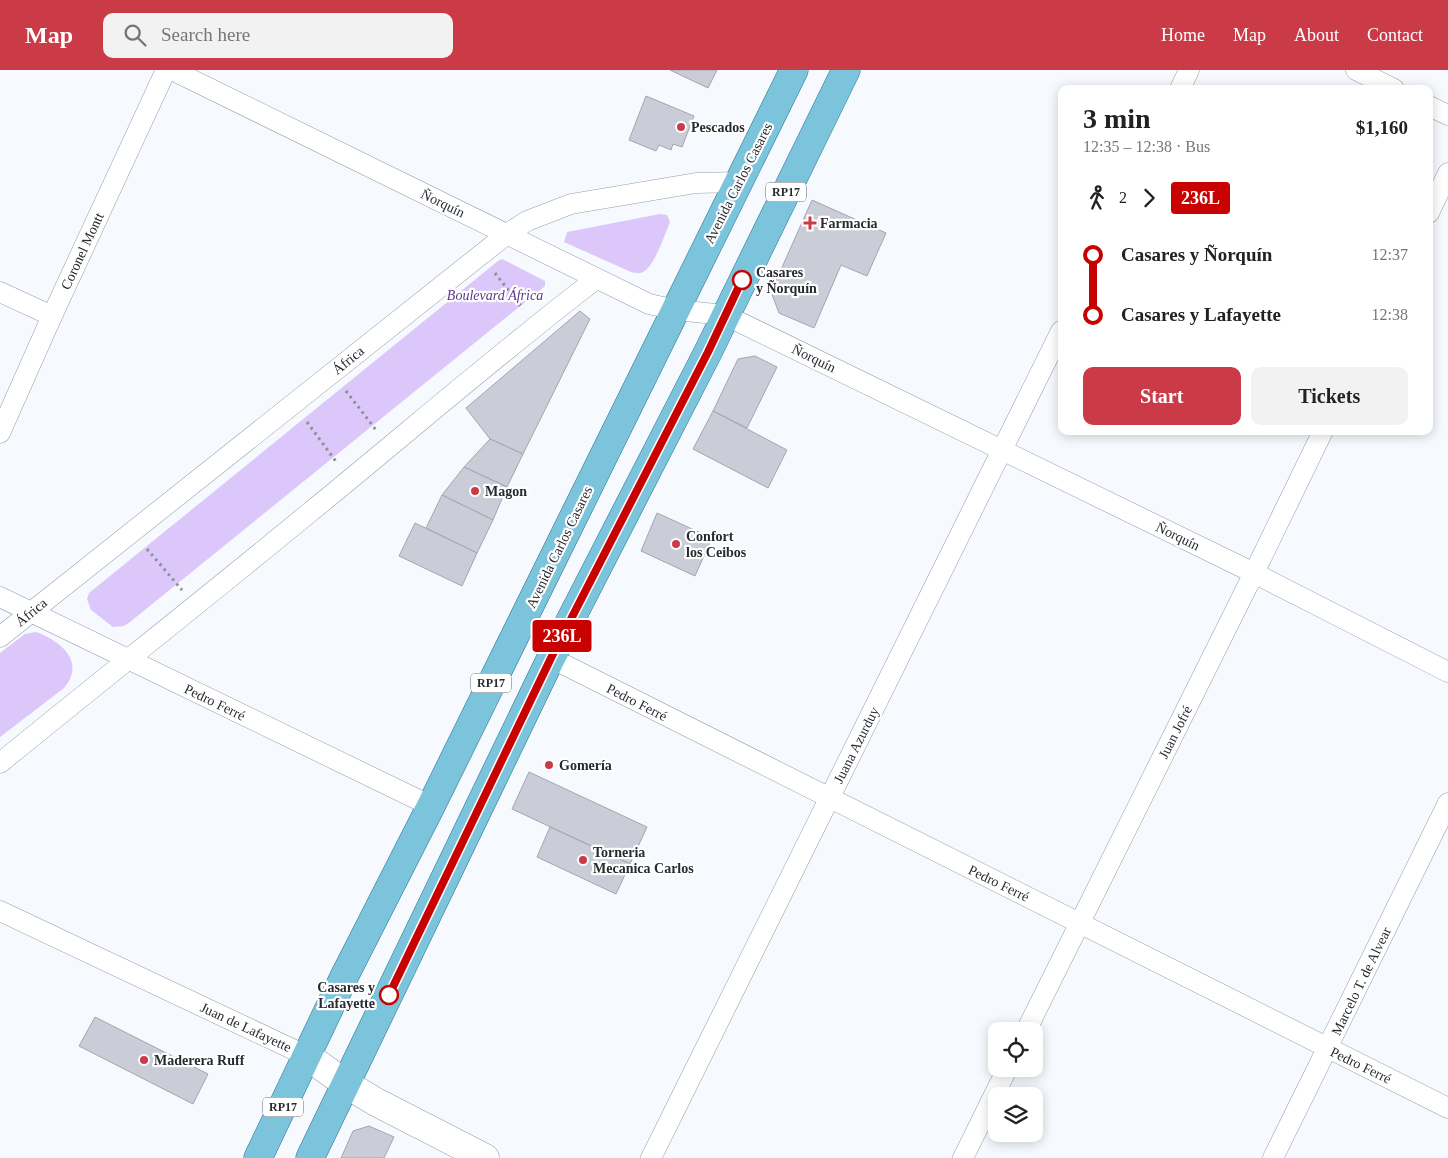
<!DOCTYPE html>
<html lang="en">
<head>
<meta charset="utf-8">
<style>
	:root { --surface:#fff; --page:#f2f2f2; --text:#222; --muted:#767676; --accent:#cb3b47 }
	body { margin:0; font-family:"Times New Roman",serif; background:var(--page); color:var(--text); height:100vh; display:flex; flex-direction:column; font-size:19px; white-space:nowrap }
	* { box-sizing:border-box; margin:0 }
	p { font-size:16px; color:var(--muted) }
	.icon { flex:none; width:28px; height:28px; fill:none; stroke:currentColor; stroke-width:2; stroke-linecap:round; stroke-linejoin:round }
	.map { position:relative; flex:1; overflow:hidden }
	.details { position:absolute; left:1058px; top:15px; width:375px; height:350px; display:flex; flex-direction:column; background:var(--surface); border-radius:10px; box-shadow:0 2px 12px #0003 }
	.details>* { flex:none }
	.badge { padding:0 10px; border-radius:4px; font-size:18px; line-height:32px }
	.fabs { position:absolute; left:988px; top:952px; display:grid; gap:10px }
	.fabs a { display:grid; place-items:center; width:55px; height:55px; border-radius:10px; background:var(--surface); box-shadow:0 2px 12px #0003; font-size:25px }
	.map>.badge { position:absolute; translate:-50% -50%; box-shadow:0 0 0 2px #fff }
	.legs { display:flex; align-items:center; gap:8px; height:55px; padding:0 25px; font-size:16px }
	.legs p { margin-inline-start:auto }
	.head { display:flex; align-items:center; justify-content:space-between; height:85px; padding:0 25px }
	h1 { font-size:28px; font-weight:600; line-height:38px }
	.action { display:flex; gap:10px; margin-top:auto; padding:10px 25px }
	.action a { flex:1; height:58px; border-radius:10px; background:var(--accent); color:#fff; font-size:20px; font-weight:600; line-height:58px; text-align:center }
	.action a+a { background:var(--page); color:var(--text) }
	ul { padding:0 25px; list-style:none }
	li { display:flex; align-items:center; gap:18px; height:60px; font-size:19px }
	li i { display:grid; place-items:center; width:8px; height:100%; margin:0 6px; background:currentColor }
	li i::after { content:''; width:12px; height:12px; margin:-6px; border:4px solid; border-radius:50%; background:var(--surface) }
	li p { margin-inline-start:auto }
	li:first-child i { background:linear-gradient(#0000 50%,currentColor 0) }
	li:last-child i { background:linear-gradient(currentColor 50%,#0000 0) }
	header { display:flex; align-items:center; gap:30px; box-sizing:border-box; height:70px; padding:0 25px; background:var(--accent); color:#fff }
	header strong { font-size:24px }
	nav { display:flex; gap:28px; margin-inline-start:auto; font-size:18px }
	.search { width:350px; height:45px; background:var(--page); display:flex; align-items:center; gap:12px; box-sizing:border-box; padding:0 18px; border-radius:10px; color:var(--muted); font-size:19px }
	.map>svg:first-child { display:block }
</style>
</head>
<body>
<header>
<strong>Map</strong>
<div class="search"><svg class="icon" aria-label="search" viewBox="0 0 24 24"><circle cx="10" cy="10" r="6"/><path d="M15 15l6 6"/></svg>Search here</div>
<nav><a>Home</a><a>Map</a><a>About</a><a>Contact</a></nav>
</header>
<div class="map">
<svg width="1448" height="1088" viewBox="0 0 1448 1088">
	<rect width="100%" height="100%" fill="#f6f9fe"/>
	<g fill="#dcc7fa">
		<path d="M660 144 667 145 670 152C665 164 654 197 643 202 639 204 636 203 631 202L564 172 567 162Z"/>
		<polygon points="502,189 545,211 545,216 130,552 124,556 113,557 91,540 87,529 89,523 498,191"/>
		<path d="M36 562C61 571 86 592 64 618L0 667V583L25 564Z"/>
	</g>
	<g fill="#caccd8" stroke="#a3a5b1">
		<polygon points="670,0 717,0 708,18"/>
		<polygon points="646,26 694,46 682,77 673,74 671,80 659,75 656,81 629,70"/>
		<polygon points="812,130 886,163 867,206 841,195 814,258 779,243 771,222"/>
		<polygon points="580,241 590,249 523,384 490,369 466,338"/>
		<polygon points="755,286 777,297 747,358 713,341 738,289"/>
		<polygon points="713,341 787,380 768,418 693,379"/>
		<polygon points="490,369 523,384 507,417 464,397"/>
		<polygon points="464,397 507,417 493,450 442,425"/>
		<polygon points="442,425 493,450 477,483 426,458"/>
		<polygon points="657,443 712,468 695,506 641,481"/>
		<polygon points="415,453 477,483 462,516 399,486"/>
		<polygon points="529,702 647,757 630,794 512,739"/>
		<polygon points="550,757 630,794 616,824 537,787"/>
		<polygon points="95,947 208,1004 193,1034 79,976"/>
		<polygon points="369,1056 394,1067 384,1088 341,1088 353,1061"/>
	</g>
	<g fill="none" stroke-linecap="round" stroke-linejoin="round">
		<g stroke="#969ea8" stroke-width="21">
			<g id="street">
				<polyline points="172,0 649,234 676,240 725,245 1254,503 1448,602"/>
				<polyline points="1356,0 1394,19"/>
				<polyline points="1180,19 1189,0"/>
				<polyline points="1429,36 1448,45"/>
				<polyline points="1429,143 1448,103"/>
				<polyline points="0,222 52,246"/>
				<polyline points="0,363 52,246 166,0"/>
				<polyline points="0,527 431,736"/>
				<polyline points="0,567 507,164 527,151 571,134 696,113 740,112"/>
				<polyline points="551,588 1448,1038"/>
				<path d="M0 693C103 609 207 527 309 443 405 365 498 284 596 209"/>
				<polyline points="0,841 307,986"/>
				<polyline points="1026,961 1254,503 1323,361"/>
				<polyline points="651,1088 1061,261"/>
				<polyline points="963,1088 1007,999"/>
				<polyline points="1273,1088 1448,733"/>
			</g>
		</g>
		<g stroke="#969ea8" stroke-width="29">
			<polyline id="secondary" points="307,986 346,1014 376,1032 485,1088"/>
		</g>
		<g stroke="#267390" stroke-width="29">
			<g id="primary">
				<polyline points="258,1088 345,905 431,736 794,0"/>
				<polyline points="310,1088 551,588 708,282 846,0"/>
			</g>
		</g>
		<g stroke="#8d9094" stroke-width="3" stroke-dasharray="2.5 4" stroke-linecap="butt">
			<polyline points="495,203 523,239"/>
			<polyline points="346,321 376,360"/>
			<polyline points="307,352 337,393"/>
			<polyline points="147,479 182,520"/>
		</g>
		<use href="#street" stroke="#fff" stroke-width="20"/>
		<use href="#secondary" stroke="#fff" stroke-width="28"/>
		<use href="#primary" stroke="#7cc3dc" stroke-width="28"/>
	</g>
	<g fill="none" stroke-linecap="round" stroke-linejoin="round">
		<g stroke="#fff" stroke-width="11">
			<polyline id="line-1" points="389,925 551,588 708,282 742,210"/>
		</g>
		<use href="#line-1" stroke="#c70201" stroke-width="8"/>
	</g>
	<g fill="#cb3b47" stroke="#fff" stroke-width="2">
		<circle cx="681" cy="57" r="5"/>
		<path d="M807.5 145.5h5v5h5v5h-5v5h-5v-5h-5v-5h5z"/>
		<circle cx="475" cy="421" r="5"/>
		<circle cx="676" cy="474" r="5"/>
		<circle cx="549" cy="695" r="5"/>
		<circle cx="583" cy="790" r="5"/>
		<circle cx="144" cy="990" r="5"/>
	</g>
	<g fill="#fff" stroke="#c70201" stroke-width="2.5">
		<circle cx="742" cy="210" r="9"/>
		<circle cx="389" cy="925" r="9"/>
	</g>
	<g text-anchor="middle" stroke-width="4.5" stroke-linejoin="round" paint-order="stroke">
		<g fill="#fff" stroke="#686a6d" stroke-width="1">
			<rect x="766" y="112.5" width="40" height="19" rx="4"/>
			<rect x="471" y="603.5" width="40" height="19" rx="4"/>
			<rect x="263" y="1027.5" width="40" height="19" rx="4"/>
		</g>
		<g font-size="12" font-weight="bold" fill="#272a2e">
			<text x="786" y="126">RP17</text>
			<text x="491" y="617">RP17</text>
			<text x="283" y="1041">RP17</text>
		</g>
		<g font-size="14" font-weight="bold" fill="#272a2e" stroke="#fff" text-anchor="start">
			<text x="691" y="62">Pescados</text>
			<text x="820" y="158">Farmacia</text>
			<text x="485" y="426">Magon</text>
			<text x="686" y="471">Confort<tspan x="686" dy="16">los Ceibos</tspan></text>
			<text x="559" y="700">Gomería</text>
			<text x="593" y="787">Torneria<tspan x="593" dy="16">Mecanica Carlos</tspan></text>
			<text x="154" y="995">Maderera Ruff</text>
		</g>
		<g font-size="14" fill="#272a2e" stroke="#fff">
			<text transform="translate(738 113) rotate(-63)" y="5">Avenida Carlos Casares</text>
			<text transform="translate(443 133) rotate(26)" y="5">Ñorquín</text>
			<text transform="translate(82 181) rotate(-65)" y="5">Coronel Montt</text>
			<text transform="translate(814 288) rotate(26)" y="5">Ñorquín</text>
			<text transform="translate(348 290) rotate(-39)" y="5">África</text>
			<text transform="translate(1178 466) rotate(26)" y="5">Ñorquín</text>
			<text transform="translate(559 477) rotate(-64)" y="5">Avenida Carlos Casares</text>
			<text transform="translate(31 542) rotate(-39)" y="5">África</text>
			<text transform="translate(215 632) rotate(26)" y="5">Pedro Ferré</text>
			<text transform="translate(637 632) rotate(27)" y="5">Pedro Ferré</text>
			<text transform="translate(1175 662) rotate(-63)" y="5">Juan Jofré</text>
			<text transform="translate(856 675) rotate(-63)" y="5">Juana Azurduy</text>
			<text transform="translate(999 813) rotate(26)" y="5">Pedro Ferré</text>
			<text transform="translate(1361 911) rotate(-64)" y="5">Marcelo T. de Alvear</text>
			<text transform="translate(246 957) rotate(25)" y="5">Juan de Lafayette</text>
			<text transform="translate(1361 995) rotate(26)" y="5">Pedro Ferré</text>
		</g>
		<g font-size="14" font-weight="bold" fill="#272a2e" stroke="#fff" text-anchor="start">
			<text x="756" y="207">Casares<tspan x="756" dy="16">y Ñorquín</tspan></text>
			<text x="375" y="922" text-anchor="end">Casares y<tspan x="375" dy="16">Lafayette</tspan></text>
		</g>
		<g font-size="14" font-style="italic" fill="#5e3788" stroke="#fff">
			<text x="495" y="230">Boulevard África</text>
		</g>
	</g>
</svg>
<div class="fabs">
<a><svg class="icon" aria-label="locate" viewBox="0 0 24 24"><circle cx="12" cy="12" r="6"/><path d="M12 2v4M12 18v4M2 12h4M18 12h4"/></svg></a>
<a><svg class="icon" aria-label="layers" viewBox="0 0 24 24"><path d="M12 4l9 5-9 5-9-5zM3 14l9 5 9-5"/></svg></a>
</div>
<b class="badge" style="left:562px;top:566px;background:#c70201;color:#fff">236L</b>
<section class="details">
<div class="head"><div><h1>3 min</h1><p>12:35 – 12:38 · Bus</p></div><b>$1,160</b></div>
<div class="legs"><svg class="icon" aria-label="walk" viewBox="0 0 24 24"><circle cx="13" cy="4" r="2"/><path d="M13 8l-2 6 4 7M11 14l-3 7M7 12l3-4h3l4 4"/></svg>2<svg class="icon" aria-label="forward" viewBox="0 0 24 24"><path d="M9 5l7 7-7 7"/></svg><b class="badge" style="background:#c70201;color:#fff">236L</b></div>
<ul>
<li><i style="color:#c70201"></i><b>Casares y Ñorquín</b><p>12:37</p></li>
<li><i style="color:#c70201"></i><b>Casares y Lafayette</b><p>12:38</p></li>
</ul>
<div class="action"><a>Start</a><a>Tickets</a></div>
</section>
</div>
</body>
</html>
